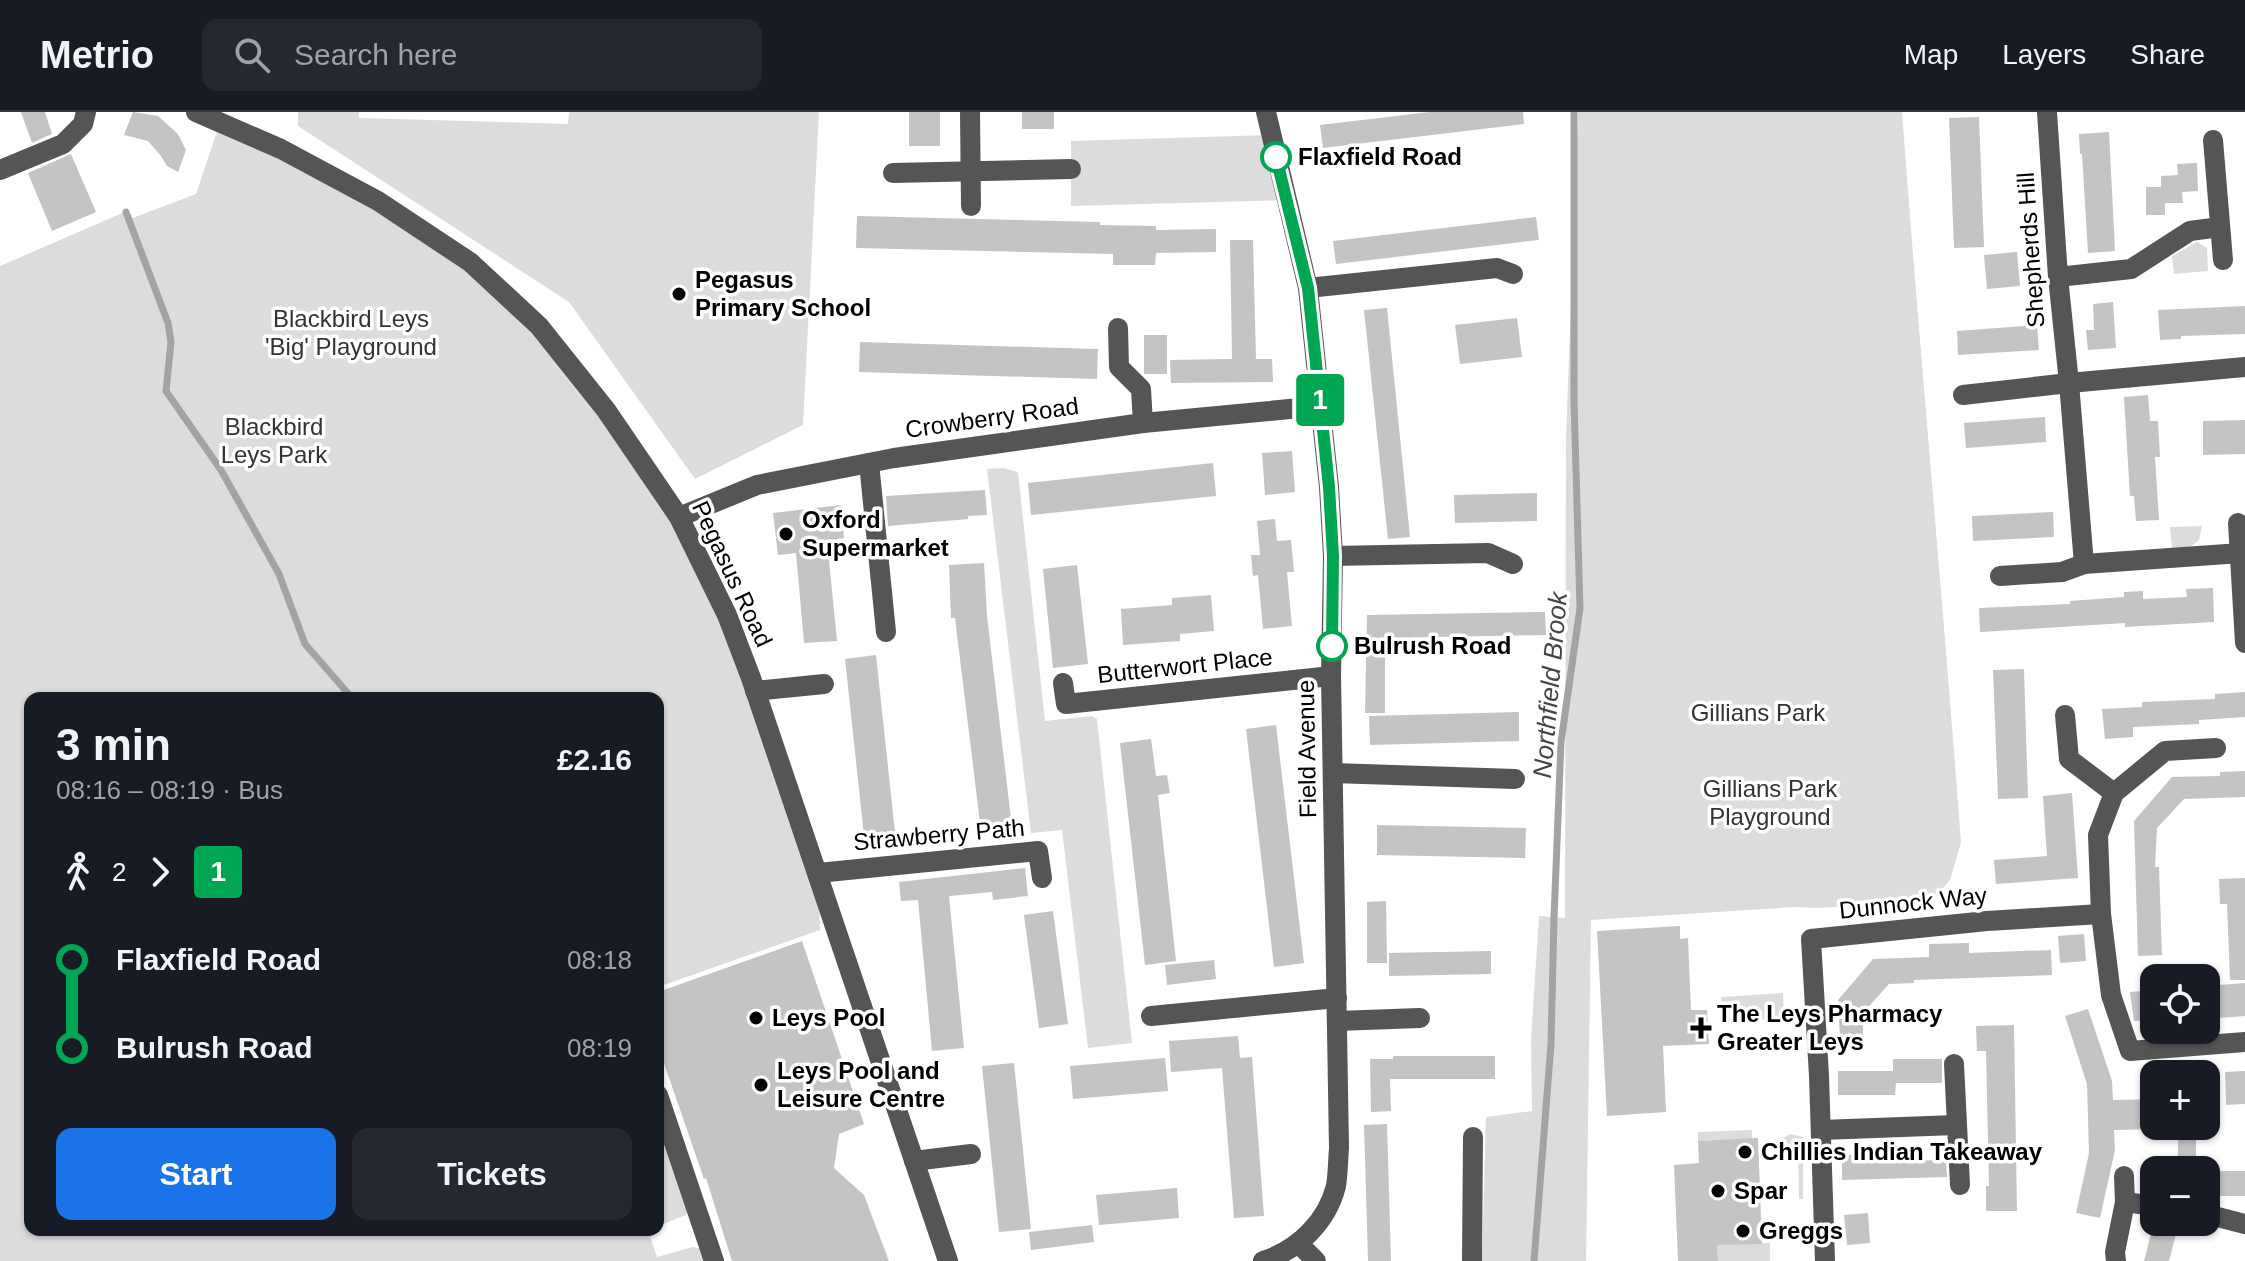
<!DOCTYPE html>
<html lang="en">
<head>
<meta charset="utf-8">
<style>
	:root { --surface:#171b24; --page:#242831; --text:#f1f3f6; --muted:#9ea1a6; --line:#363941; --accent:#1a73e8 }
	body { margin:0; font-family:Helvetica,sans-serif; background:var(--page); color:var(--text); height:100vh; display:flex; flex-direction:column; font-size:30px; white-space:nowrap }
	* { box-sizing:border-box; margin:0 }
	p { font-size:26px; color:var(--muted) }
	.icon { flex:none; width:44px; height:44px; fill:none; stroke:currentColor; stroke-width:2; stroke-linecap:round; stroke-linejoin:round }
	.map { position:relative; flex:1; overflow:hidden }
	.drawer { position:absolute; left:24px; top:580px; width:640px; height:544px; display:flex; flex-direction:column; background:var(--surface); border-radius:16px; box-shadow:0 2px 6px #0004 }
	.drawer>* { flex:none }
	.badge { padding:0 16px; border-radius:6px; font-size:28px; line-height:52px }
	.buttons { position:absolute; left:2140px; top:852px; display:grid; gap:16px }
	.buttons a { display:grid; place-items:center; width:80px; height:80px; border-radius:16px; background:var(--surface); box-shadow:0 2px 6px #0004; font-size:40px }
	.map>.badge { position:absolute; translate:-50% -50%; box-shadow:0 0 0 4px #fff }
	.legs { display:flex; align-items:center; gap:12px; height:88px; padding:0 32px; font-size:26px }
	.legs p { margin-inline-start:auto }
	.overview { display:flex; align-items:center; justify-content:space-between; height:136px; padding:0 32px }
	h1 { font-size:44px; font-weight:700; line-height:60px }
	.cta { display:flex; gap:16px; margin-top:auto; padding:16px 32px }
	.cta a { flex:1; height:92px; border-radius:16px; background:var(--accent); color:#fff; font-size:32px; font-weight:700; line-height:92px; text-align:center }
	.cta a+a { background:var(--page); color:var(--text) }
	ul { padding:0 32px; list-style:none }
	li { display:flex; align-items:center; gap:28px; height:88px; font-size:30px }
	li i { display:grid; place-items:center; width:12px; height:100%; margin:0 10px; background:currentColor }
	li i::after { content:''; width:20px; height:20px; margin:-10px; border:6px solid; border-radius:50%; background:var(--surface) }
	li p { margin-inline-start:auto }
	li:first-child i { background:linear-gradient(#0000 50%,currentColor 0) }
	li:last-child i { background:linear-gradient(currentColor 50%,#0000 0) }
	header { display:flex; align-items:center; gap:48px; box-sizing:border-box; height:112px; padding:0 40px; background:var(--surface); border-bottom:2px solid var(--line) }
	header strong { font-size:38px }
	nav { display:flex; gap:44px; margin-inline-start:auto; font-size:28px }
	.search { width:560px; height:72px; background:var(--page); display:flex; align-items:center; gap:20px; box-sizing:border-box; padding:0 28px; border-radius:16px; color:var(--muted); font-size:30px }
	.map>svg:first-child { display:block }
</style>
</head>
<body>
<header>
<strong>Metrio</strong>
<div class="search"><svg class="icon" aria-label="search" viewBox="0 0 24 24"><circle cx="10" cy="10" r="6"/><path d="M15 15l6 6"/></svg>Search here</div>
<nav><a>Map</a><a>Layers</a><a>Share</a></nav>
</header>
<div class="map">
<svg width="2245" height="1149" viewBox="0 0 2245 1149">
	<rect width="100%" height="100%" fill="#fff"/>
	<g fill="#dcdcdc">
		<polygon points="298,0 359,0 359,6 568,12 569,0 819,0 803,313 695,367 569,190 298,14"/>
		<path d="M1578 0H1902C1920 244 1943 487 1961 731L1950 768 1931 790 1816 796 1795 795 1591 808 1586 1149H1482L1486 1005 1532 999 1531 927 1539 804 1565 806 1566 327Z"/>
		<polygon points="220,11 378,89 539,214 679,405 818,761 820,818 658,875 658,586 30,586 30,1118 648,1118 657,1145 693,1135 703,1137 707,1149 0,1149 0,154 127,99 130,107 196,82"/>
		<polygon points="1271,23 1288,88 1071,94 1071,29"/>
		<polygon points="2197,130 2207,136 2208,159 2174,162 2172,144"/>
		<polygon points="1003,356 1018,360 1045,609 1092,604 1097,607 1132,931 1088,936 1062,718 1031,721 987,357"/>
		<path d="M2202 414 2199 428C2190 435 2183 443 2172 436L2170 415Z"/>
		<polygon points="1783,881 1784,906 1723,910 1721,885"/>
		<polygon points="658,1005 690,1093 686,1103 658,1114"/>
		<polygon points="1752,1018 1752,1027 1698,1029 1698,1020"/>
		<polygon points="1790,1022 1803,1025 1803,1087 1799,1087 1798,1041 1782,1042 1783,1026"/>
		<polygon points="1770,1131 1770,1149 1718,1149 1717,1133"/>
	</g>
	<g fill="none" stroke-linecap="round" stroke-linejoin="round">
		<g stroke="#a3a3a3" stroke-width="7">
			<polyline points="126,100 168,211 171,230 166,279 221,358 279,462 305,532 352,586"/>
			<polyline points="1534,1149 1551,932 1554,806 1561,630 1580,496 1574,289 1574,0"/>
		</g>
	</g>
	<g fill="#c4c4c4">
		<polygon points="21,0 45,0 52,22 32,31"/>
		<polygon points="133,0 158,4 178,22 186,38 178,60 167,54 161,44 148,29 124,23"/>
		<rect x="909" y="0" width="31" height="34"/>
		<rect x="1022" y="0" width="32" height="17"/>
		<polygon points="1430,0 1523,0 1524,12 1323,36 1320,13"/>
		<polygon points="1979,5 1984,135 1954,136 1949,6"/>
		<polygon points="2109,20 2115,139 2088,141 2082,42 2080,42 2079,22"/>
		<polygon points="71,42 96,100 52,119 28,61"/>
		<polygon points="2197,51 2198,79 2182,80 2183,91 2165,91 2165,103 2146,103 2146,75 2161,75 2161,64 2178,63 2177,52"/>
		<polygon points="857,104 1100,110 1100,113 1156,114 1156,118 1216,117 1216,140 1156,141 1155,153 1113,153 1113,142 856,136"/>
		<polygon points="1536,105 1539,128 1336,152 1333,129"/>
		<polygon points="1230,128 1253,128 1256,247 1272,247 1273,270 1171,271 1170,248 1232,247"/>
		<polygon points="2017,140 2020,174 1987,177 1984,143"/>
		<polygon points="2113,190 2116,236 2088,238 2086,218 2094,218 2093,192"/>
		<polygon points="2245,194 2245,222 2181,224 2181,227 2160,228 2158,198"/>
		<polygon points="1387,196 1410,425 1388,427 1364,198"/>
		<polygon points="1517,206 1522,245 1460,252 1455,213"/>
		<polygon points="2037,213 2039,238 1958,243 1957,219"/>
		<rect x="1144" y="223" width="23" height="39"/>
		<polygon points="860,230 1098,237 1097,267 859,260"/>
		<polygon points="2148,283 2150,309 2158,309 2160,345 2155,345 2159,408 2136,409 2134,384 2130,384 2124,285"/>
		<polygon points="2045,305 2046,330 1966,336 1964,311"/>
		<polygon points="2245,308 2245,342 2203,343 2203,309"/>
		<polygon points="1292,339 1295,380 1265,383 1262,341"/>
		<polygon points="1213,351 1216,384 1031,403 1028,371"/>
		<polygon points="985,378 987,403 968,404 968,407 888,414 886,384"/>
		<polygon points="1537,381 1537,409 1455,411 1454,383"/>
		<polygon points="841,393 844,426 837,427 838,437 828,438 837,529 804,531 796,441 778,443 773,401"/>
		<polygon points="2053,400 2054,425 1973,429 1972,404"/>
		<polygon points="1275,407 1277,429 1291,428 1294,460 1287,460 1292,514 1263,517 1258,463 1253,464 1251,443 1260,443 1257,409"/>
		<polygon points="984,451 987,504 1012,715 981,719 955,506 951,506 949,453"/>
		<polygon points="1077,453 1088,552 1053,556 1043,457"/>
		<polygon points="2213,476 2214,510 2125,515 2125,511 1980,520 1979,496 2070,492 2070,489 2124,485 2124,480 2143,479 2143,487 2187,485 2186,477"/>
		<polygon points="1211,483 1214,519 1180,522 1180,529 1123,533 1121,497 1172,493 1172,486"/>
		<polygon points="1545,500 1546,523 1385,526 1385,601 1365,601 1367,503"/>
		<polygon points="876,543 896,730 865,733 845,547"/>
		<polygon points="2024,557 2028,686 1998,687 1993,558"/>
		<polygon points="2245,580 2245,605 2199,608 2199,612 2133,615 2133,625 2105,627 2102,597 2142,595 2142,590 2215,587 2215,582"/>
		<polygon points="1519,600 1519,629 1370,633 1369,604"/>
		<polygon points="1276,613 1304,851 1274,855 1246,617"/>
		<polygon points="1151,627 1156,664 1167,663 1170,681 1158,683 1176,849 1145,853 1120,631"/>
		<polygon points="2245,659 2245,685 2184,687 2157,716 2155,755 2159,755 2162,843 2138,844 2134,709 2172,665 2220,664 2220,660"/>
		<polygon points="2072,681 2078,766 1996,772 1994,748 2047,744 2043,684"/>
		<polygon points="1377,713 1526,716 1525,746 1377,743"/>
		<polygon points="1025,756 1028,784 993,788 992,780 949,784 964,936 932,939 918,788 901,789 899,770"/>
		<polygon points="2245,766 2245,868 2230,868 2227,792 2220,792 2219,767"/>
		<polygon points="1386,789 1387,851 1367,851 1367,790"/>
		<polygon points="1053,799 1068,912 1039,916 1024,803"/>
		<polygon points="1680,814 1680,827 1688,826 1691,898 1707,898 1709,932 1663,934 1666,1000 1607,1004 1597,819"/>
		<polygon points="2084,822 2086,849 2060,851 2058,824"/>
		<polygon points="802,829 864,1012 839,1022 834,1056 864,1083 889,1149 732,1149 706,1066 704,1067 658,934 658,880"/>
		<polygon points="1969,831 1969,841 2051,838 2052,863 1914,868 1914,871 1889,872 1863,901 1863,925 1840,926 1838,888 1873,847 1929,845 1929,832"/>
		<polygon points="1491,839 1491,862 1389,864 1389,841"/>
		<polygon points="1214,848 1216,867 1167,873 1165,853"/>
		<polygon points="2245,871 2245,904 2206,907 2206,874"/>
		<polygon points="2154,878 2154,908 2134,909 2130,880"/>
		<polygon points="2088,897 2112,969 2113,988 2154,987 2154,1017 2114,1018 2115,1038 2100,1106 2076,1101 2089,1041 2087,972 2065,904"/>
		<polygon points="2014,913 2017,1099 1986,1099 1986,1074 1989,1074 1986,939 1977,939 1976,914"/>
		<polygon points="1238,924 1240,946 1252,945 1264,1104 1234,1106 1222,956 1171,960 1169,929"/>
		<polygon points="1393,944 1495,944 1495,967 1390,967 1391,999 1371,1000 1370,947 1393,947"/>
		<polygon points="1165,946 1168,979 1073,987 1070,954"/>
		<polygon points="1893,947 1942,947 1942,971 1896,971 1895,983 1838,983 1838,959 1893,959"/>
		<polygon points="1014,951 1031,1117 999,1120 982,954"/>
		<polygon points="2245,959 2245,992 2226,993 2225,960"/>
		<polygon points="1387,1012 1391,1149 1368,1149 1364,1013"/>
		<rect x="2178" y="1014" width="18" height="44"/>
		<polygon points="1758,1026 1762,1132 1717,1133 1718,1149 1678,1149 1674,1053 1699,1051 1698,1029"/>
		<polygon points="1900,1042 1900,1049 1946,1048 1947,1065 1842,1068 1842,1043"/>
		<rect x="2206" y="1059" width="39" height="25"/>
		<polygon points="1177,1076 1179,1106 1099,1113 1096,1083"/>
		<polygon points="1868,1101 1870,1131 1847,1133 1844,1103"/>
		<polygon points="2154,1110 2179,1110 2169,1149 2144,1149"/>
		<polygon points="1092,1113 1094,1130 1031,1138 1029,1120"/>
	</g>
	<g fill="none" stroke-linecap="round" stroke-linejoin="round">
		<g stroke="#555" stroke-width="20">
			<polyline points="196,0 281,37 378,89 470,150 539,214 606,298 679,405 727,503 751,566 948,1149"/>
			<polyline points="970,0 971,94"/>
			<polyline points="2047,0 2058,165 2069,271 2084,452"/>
			<polyline points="2213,28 2223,148"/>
			<polyline points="0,58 63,32 83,12 86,0"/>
			<polyline points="893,61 1071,57"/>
			<polyline points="2058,165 2131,157 2190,119 2220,115"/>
			<polyline points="1308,176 1497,156 1513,162"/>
			<polyline points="1118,216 1119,255 1141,277 1143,311"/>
			<polyline points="1963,283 2069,271 2245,255"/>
			<polyline points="869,351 886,520"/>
			<polyline points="679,405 757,373 894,346 1143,311 1321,294"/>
			<polyline points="2238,411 2245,531"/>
			<polyline points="1333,444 1488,441 1513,452"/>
			<polyline points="2000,464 2062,460 2084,452 2241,441"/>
			<polyline points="1063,571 1066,592 1331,564"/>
			<polyline points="755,579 824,572"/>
			<polyline points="2065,603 2069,647 2114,681"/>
			<polyline points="2216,636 2165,639 2114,681 2098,723 2101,802 2111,883 2130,939 2245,930"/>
			<polyline points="1333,661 1515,667"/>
			<polyline points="818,761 1038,739 1042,766"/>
			<polyline points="1151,904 1337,886"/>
			<polyline points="1337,909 1420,906"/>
			<polyline points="1954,952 1960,1073"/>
			<polyline points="658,983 714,1149"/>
			<polyline points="1821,1018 1956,1013"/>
			<polyline points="914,1049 971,1042"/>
			<polyline points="2125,1090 2154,1094"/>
			<polyline points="2206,1102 2245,1112"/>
			<polyline points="1298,1131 1316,1149"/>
			<path d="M1263 1149C1298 1138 1327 1110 1336 1074 1338 1062 1338 1048 1339 1036L1331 564 1333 444 1329 375 1308 176 1266 0"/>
			<polyline points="1472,1149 1473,1025"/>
			<polyline points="1825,1149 1819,964 1811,827 1987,809 2101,802"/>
			<polyline points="2116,1149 2115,1140 2125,1090 2124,1064"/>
		</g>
	</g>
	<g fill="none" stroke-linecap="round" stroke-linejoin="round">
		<g stroke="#fff" stroke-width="18">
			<polyline id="line-1" points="1276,45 1308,176 1329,375 1333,444 1332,534"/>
		</g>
		<use href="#line-1" stroke="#00a651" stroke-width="12"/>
	</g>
	<g fill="#fff" stroke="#00a651" stroke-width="4">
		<circle cx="1276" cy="45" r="14"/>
		<circle cx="1332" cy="534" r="14"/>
	</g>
	<g fill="#000" stroke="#fff" stroke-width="3">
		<circle cx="679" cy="182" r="8"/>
		<circle cx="786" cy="422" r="8"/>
		<circle cx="756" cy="906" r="8"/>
		<path d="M1697 904h8v8h8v8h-8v8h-8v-8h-8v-8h8z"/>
		<circle cx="761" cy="973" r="8"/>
		<circle cx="1745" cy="1040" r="8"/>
		<circle cx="1718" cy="1079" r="8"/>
		<circle cx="1743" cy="1119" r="8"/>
	</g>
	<g text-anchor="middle" stroke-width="7" stroke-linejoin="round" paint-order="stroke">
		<g font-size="24" font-weight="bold" fill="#000" stroke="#fff" text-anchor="start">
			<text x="1298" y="53">Flaxfield Road</text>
			<text x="1354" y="542">Bulrush Road</text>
		</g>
		<g font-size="24" fill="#000" stroke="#fff">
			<text transform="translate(2031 138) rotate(-94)" y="8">Shepherds Hill</text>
			<text transform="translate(992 306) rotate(-8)" y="8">Crowberry Road</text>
			<text transform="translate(732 462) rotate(65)" y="8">Pegasus Road</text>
			<text transform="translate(1185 554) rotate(-6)" y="8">Butterwort Place</text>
			<text transform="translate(1307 637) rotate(-91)" y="8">Field Avenue</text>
			<text transform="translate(939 723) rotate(-5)" y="8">Strawberry Path</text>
			<text transform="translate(1913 791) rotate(-6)" y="8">Dunnock Way</text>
		</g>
		<g font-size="24" font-weight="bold" fill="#000" stroke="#fff" text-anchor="start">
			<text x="695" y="176">Pegasus<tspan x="695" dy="28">Primary School</tspan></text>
			<text x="802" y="416">Oxford<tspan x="802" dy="28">Supermarket</tspan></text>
			<text x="1717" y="910">The Leys Pharmacy<tspan x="1717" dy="28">Greater Leys</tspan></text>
			<text x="772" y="914">Leys Pool</text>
			<text x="777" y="967">Leys Pool and<tspan x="777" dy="28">Leisure Centre</tspan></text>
			<text x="1761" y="1048">Chillies Indian Takeaway</text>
			<text x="1734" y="1087">Spar</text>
			<text x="1759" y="1127">Greggs</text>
		</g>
		<g font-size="24" fill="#333" stroke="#fff">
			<text x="351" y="215">Blackbird Leys<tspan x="351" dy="28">'Big' Playground</tspan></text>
			<text x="274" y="323">Blackbird<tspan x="274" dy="28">Leys Park</tspan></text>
			<text x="1758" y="609">Gillians Park</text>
			<text x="1770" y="685">Gillians Park<tspan x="1770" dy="28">Playground</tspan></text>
		</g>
		<g font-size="26" font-style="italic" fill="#444" stroke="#fff">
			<text transform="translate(1550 573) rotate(-85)" y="9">Northfield Brook</text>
		</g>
	</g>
</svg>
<div class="buttons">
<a><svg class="icon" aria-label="locate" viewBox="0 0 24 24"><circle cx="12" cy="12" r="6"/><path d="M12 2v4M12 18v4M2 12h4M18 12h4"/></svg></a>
<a>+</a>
<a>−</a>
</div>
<b class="badge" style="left:1320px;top:288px;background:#00a651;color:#fff">1</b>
<section class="drawer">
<div class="overview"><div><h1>3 min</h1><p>08:16 – 08:19 · Bus</p></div><b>£2.16</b></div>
<div class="legs"><svg class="icon" aria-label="walk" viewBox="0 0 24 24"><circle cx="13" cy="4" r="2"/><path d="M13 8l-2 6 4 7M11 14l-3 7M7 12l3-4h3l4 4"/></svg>2<svg class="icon" aria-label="forward" viewBox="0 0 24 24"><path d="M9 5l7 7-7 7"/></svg><b class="badge" style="background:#00a651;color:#fff">1</b></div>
<ul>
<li><i style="color:#00a651"></i><b>Flaxfield Road</b><p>08:18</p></li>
<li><i style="color:#00a651"></i><b>Bulrush Road</b><p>08:19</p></li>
</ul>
<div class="cta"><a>Start</a><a>Tickets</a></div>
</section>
</div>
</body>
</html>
